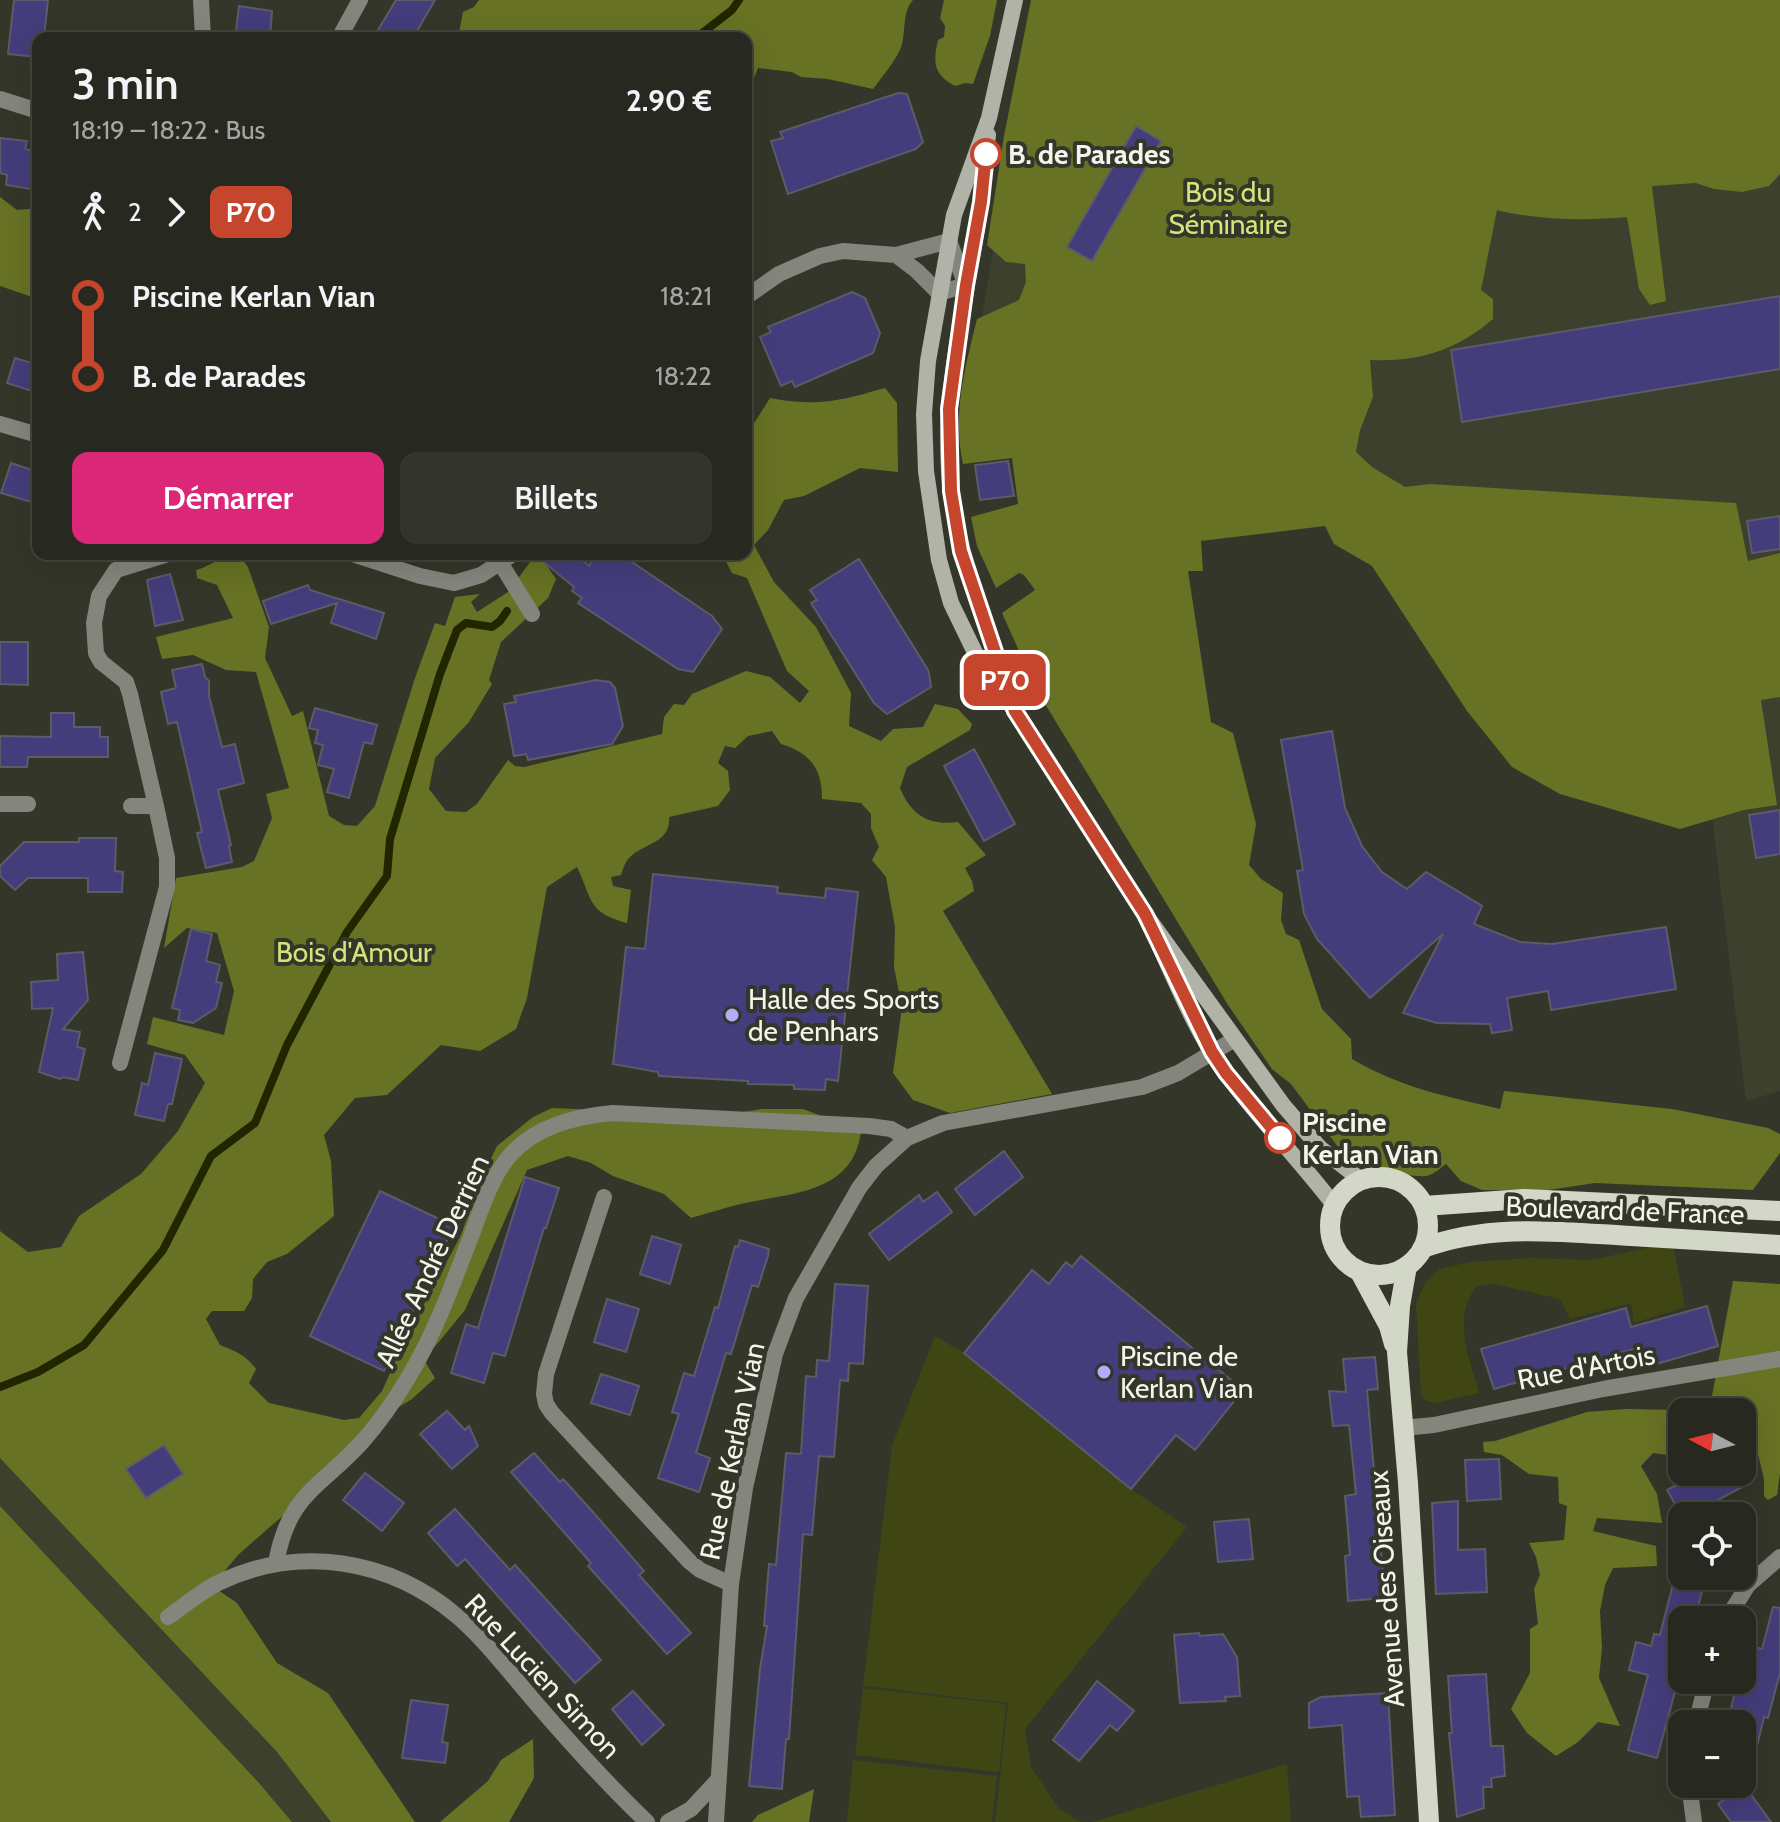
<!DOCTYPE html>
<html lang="fr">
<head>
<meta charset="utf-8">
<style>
	:root { --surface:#27281f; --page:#33342c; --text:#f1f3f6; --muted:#a4a6a4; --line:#43443d; --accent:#db2777 }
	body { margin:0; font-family:Cabin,sans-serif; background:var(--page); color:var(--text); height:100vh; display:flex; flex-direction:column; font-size:30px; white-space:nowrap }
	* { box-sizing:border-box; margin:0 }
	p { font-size:26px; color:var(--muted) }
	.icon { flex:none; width:44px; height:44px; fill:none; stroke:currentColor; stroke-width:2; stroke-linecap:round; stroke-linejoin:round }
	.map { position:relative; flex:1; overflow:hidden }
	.side { position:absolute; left:32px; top:32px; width:720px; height:528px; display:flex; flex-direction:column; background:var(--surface); border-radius:16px; box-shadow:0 8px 32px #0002,0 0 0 2px var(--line) }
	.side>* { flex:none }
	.badge { padding:0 16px; border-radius:12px; font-size:28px; line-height:52px }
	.needle { width:52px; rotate:277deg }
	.buttons { position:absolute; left:1668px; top:1398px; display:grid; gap:16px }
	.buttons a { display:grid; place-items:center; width:88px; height:88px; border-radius:16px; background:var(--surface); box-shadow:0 8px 32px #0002,0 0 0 2px var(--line); font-size:40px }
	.map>.badge { position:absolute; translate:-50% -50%; box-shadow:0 0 0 4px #fff }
	.legs { display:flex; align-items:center; gap:12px; height:88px; padding:0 40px; font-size:26px }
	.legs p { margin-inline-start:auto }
	.head { display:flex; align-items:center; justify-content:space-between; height:136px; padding:0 40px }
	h1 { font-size:44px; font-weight:600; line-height:60px }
	.action { display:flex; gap:16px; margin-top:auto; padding:16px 40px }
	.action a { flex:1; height:92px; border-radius:16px; background:var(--accent); color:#fff; font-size:32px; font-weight:600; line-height:92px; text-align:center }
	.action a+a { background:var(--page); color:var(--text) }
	ul { padding:0 40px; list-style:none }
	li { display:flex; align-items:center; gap:28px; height:80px; font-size:30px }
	li i { display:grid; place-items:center; width:12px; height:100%; margin:0 10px; background:currentColor }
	li i::after { content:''; width:20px; height:20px; margin:-10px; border:6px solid; border-radius:50%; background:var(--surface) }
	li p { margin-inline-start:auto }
	li:first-child i { background:linear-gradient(#0000 50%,currentColor 0) }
	li:last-child i { background:linear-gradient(currentColor 50%,#0000 0) }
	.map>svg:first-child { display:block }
</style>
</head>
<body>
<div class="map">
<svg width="1780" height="1822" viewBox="0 0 1780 1822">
	<rect width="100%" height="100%" fill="#343629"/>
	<g fill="#3c402c">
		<polygon points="1026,41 1780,73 1780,1091 1746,1101 1678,530 963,437"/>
		<polygon points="0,1458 277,1752 331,1822 292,1822 259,1783 10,1517 0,1506"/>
	</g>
	<g fill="#3f4613">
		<path d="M1655 1246 1674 1249 1685 1307 1634 1323 1631 1303 1570 1319 1560 1299 1494 1284 1476 1286C1452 1321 1469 1356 1479 1393L1435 1403 1425 1400 1421 1395 1416 1304 1425 1283 1440 1269 1470 1262 1529 1258 1592 1260Z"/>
		<polygon points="935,1336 964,1353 1131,1489 1187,1527 1025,1729 1031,1767 1059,1809 1081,1822 995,1822 1008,1703 863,1686 892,1446"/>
		<polygon points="863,1688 1006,1704 999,1772 855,1755"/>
		<polygon points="853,1760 997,1776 992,1822 847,1822"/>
		<polygon points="1287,1764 1291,1822 1093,1822"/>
	</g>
	<g fill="#687224">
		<path d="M479 0H913C901 13 907 34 900 50 893 64 882 77 873 89L828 79 801 77 792 72 758 68 746 98V38H561L548 32 541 38H458L463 12 474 7Z"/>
		<path d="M944 0H997L990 36 973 84 965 83 955 86C933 74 933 62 938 40L944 37 945 26 940 18Z"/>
		<path d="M1031 0H1780V174L1769 186 1742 192 1714 189 1696 183 1652 186 1666 301 1650 305 1639 289 1627 217C1587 221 1536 220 1497 210L1481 290 1493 299V319C1456 351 1418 362 1370 360L1373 397 1360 430 1356 452 1372 467 1405 487 1430 484 1736 503 1748 561 1780 553V697L1761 700 1777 805 1744 810 1680 829 1560 794 1512 767 1467 711 1372 566 1334 544 1325 526 1201 541 1203 571H1188L1211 722 1233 733 1256 824 1249 865 1261 879 1283 893 1281 920 1286 934 1299 940 1322 1009 1351 1039 1352 1059C1402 1088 1445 1096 1500 1109L1504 1091 1672 1109 1768 1128 1780 1134V1153L1753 1190 1595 1183 1548 1190H1482L1461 1181 1446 1164C1442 1167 1435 1173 1430 1175 1418 1180 1377 1168 1360 1167L1338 1147 1291 1084 1272 1069 1228 1005 1036 689 1002 613 1035 590 1024 575 1019 573 996 588 977 546 971 517 1018 504 1012 458 963 464C952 415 965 367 977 319L1019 300 1026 282 1025 264 1006 262 987 245 1004 136Z"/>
		<polygon points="0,197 17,210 38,208 38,299 0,286"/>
		<path d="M885 388 897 403 898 472 860 468 804 496 784 500 768 530 754 545 774 582 816 627 851 693 849 726 881 741 893 729 923 727 935 704 958 709 972 724 970 730 907 767 900 788C911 815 929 826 958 822L986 855 965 868 972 881 974 891 943 911 1052 1094 950 1113 913 1100 893 1073 902 1007 894 967 895 927 886 877 872 860 879 847 871 828V814L861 803 822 799C822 768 810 753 781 744L772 731 748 736 735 748 725 746 718 763 728 771 730 790 718 806 669 817C671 843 644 843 630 857 625 862 623 869 621 875L611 877 613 886 631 890 627 923C587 912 593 900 577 867L547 887 527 998 516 1029 480 1051 441 1045 387 1095 355 1098 324 1135 331 1161 334 1216 287 1254 267 1262 253 1279 252 1298 244 1311H212L206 1319 220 1345C235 1351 246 1355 256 1369L249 1383 269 1403 344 1420 359 1418 382 1391 405 1340 461 1235 478 1186 497 1146 533 1117 552 1108 723 1115 762 1109H803L861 1131C854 1192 794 1193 745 1203 727 1207 709 1213 691 1218L664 1194 613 1176 591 1163 568 1156 527 1170 465 1310 424 1360 435 1378 412 1399 397 1408 365 1447 272 1525 238 1555 223 1573 208 1583 237 1603 277 1663 328 1693 415 1822H331L277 1752 0 1458V1231L28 1252 61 1247 79 1216 141 1174 178 1131 205 1083 185 1055 147 1044 153 1017 224 1035 234 991 217 933 187 928 164 948 176 878 242 867 254 861 272 818 266 794 289 788 256 672 226 670 193 655 162 659 156 637 233 618 217 585 197 578 196 570C212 566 222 554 238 554L248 567 269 627 265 658 292 716 303 711 329 816 344 825 357 826 375 806 415 678 435 623 445 626 455 597 480 594 471 602 477 612 508 592 536 554H539L556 579 548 598 501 642 489 680 492 684 469 722 435 758 429 789 446 811 466 812 477 804 508 760 515 766 524 767 662 734 664 717 674 704 684 705 692 694 746 671 770 677 800 703 809 691 787 671 747 578 732 573 722 554H746V436L770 398C818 407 839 401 885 388Z"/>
		<polygon points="1733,1281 1780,1284 1780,1473 1777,1495 1768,1500 1764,1496 1764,1479 1757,1450 1742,1446 1742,1412 1682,1412 1682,1457 1653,1453 1641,1466 1657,1494 1662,1523 1597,1518 1593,1531 1656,1546 1657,1566 1613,1568 1605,1585 1600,1611 1602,1648 1599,1678 1620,1726 1598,1722 1578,1742 1556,1756 1527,1733 1511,1709 1530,1673 1530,1629 1538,1624 1534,1589 1540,1575 1536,1557 1529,1543 1564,1540 1567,1506 1559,1503 1558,1477 1529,1474 1502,1455 1484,1452 1483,1442 1495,1441 1587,1412 1625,1409 1680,1410 1712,1396"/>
		<polygon points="0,1506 259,1783 292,1822 0,1822"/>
		<polygon points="533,1739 534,1778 509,1822 440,1822 488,1781 501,1760"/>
		<polygon points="814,1789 809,1822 752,1822 758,1815"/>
	</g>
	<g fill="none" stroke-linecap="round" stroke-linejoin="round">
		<g stroke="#212600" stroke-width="8">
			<polyline points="696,38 732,10 739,0"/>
			<polyline points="0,1387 38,1372 84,1345 163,1250 211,1156 255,1123 287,1045 347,932 387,876 390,839 440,674 457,630 466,623 492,627 500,621 507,611"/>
		</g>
	</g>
	<g fill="#443d7b" stroke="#5b5b69" stroke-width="2">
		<polygon points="14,0 48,0 44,38 38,38 38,57 8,54"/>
		<polygon points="396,0 435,0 413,38 391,38 378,30"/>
		<polygon points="239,6 272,11 270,38 235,38"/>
		<polygon points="898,93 907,94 923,142 916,149 788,194 771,141 783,138 780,132"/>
		<polygon points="1136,126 1161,141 1092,261 1067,247"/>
		<polygon points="0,138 27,141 25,149 38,152 38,190 6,185 7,175 0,173"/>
		<polygon points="852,292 865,298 880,333 873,353 795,387 792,381 781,386 760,337 771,332 768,327"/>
		<polygon points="1780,296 1780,369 1462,422 1451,350"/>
		<polygon points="15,358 38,365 38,393 7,383"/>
		<polygon points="1008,461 1014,496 980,500 975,465"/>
		<polygon points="11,463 38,472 38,504 1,493"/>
		<polygon points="1780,516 1780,549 1752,553 1747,521"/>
		<polygon points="534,554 575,554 589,566 596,554 620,554 712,616 722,629 693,672 678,669 578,603 582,598 572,591 574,587"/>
		<polygon points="859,559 928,670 930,679 931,687 887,714 874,703 811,603 817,600 810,590"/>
		<polygon points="170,574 183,620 155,626 147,580"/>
		<polygon points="308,585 310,590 384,613 376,639 331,623 337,603 271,624 263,601"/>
		<polygon points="0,642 28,642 28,685 0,684"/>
		<polygon points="202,664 205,677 209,681 209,696 222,747 235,744 244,783 218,790 231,845 229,846 232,862 206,868 197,833 202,832 177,722 168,724 161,692 176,688 172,670"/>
		<polygon points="596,680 610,682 615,688 623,726 612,744 528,760 526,754 514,756 504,704 516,702 514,696"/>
		<polygon points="315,708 377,725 372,744 364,742 349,798 327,792 334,769 318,765 323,745 315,743 318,730 309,728"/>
		<polygon points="51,713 74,713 74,727 100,727 100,737 108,737 108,757 28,757 27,767 0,767 0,736 51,737"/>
		<polygon points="1332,731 1345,808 1362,846 1382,872 1407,889 1426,872 1482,906 1474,924 1520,942 1552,944 1666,927 1676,989 1551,1010 1548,991 1507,998 1512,1030 1492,1033 1490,1024 1437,1023 1403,1013 1443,934 1370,998 1317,939 1304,914 1297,871 1303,870 1281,740"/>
		<polygon points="974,749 1015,824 984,841 944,766"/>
		<polygon points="1780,810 1780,854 1756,858 1749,815"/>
		<polygon points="79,838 116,838 115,871 123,872 122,892 88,892 88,878 28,878 15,890 0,876 0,866 24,842 79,842"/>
		<polygon points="653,874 778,887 777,893 825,898 826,888 858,892 838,1081 826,1079 825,1090 794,1089 794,1085 748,1084 748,1081 659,1076 658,1072 613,1064 626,947 645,949"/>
		<polygon points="191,929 212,934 206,961 220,965 216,982 222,983 216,1008 193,1023 178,1020 180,1010 172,1008"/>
		<polygon points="83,952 88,1000 63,1029 80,1032 77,1047 85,1049 78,1080 63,1077 60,1079 39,1072 53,1008 32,1009 31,982 58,980 57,954"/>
		<polygon points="155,1053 182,1059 172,1104 168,1104 164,1121 135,1115 142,1083 148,1085"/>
		<polygon points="1004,1151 1023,1177 975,1215 955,1189"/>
		<polygon points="525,1177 559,1188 546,1228 544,1228 505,1356 493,1353 484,1383 451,1373 466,1324 478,1328"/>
		<polygon points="380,1191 454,1226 384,1371 310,1336"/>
		<polygon points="937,1192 952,1212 889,1260 869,1234 919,1195 923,1202"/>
		<polygon points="652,1236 681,1245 670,1284 640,1274"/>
		<polygon points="740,1240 769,1249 768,1256 758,1287 752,1285 731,1354 726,1353 696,1453 710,1458 699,1492 658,1478 679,1414 672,1412 684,1373 694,1376 715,1307 718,1308 735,1246 738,1247"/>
		<polygon points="1081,1256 1243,1390 1195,1450 1176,1435 1131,1489 964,1353 1032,1270 1049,1284 1066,1262 1072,1267"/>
		<polygon points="835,1284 868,1286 863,1364 849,1363 848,1381 840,1380 834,1457 819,1456 812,1535 803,1534 789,1739 786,1739 782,1789 749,1786 760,1669 767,1626 764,1626 769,1564 776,1565 786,1453 801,1454 806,1376 816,1377 817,1360 829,1361"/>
		<polygon points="607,1299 639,1309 626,1352 594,1342"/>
		<polygon points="1707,1306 1718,1346 1643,1368 1637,1348 1494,1389 1481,1349 1626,1308 1631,1327"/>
		<polygon points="1375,1357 1378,1389 1367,1390 1385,1598 1348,1601 1345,1556 1350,1555 1345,1496 1356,1494 1349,1425 1333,1426 1329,1391 1346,1392 1343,1359"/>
		<polygon points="601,1374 639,1386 630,1415 591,1403"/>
		<polygon points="447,1411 465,1430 469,1426 478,1446 452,1469 420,1434"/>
		<polygon points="164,1445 183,1474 146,1498 126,1469"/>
		<polygon points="534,1453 560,1482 563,1479 593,1512 644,1571 639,1575 691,1633 667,1654 588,1566 591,1563 511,1472"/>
		<polygon points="1499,1459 1501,1499 1467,1501 1465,1460"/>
		<polygon points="1701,1472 1736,1472 1744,1486 1688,1516 1682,1517 1667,1490"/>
		<polygon points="365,1473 404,1503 382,1531 343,1500"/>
		<polygon points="1458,1501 1458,1550 1485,1549 1487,1592 1436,1594 1432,1503"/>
		<polygon points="455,1509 510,1570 515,1565 601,1660 575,1683 465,1559 457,1566 428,1533"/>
		<polygon points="1249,1519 1253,1559 1218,1562 1214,1522"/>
		<polygon points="1675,1576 1706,1576 1697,1611 1682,1608 1682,1666 1657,1758 1628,1750 1648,1675 1629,1670 1636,1642 1651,1646 1654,1634 1660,1635"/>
		<polygon points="1773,1607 1780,1608 1780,1673 1768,1718 1764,1717 1750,1775 1742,1774 1742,1724 1727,1724 1738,1680 1742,1680 1742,1667 1748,1645 1762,1649"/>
		<polygon points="1199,1633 1200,1636 1223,1634 1237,1657 1240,1696 1225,1697 1226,1701 1180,1703 1174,1635"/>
		<polygon points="1486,1674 1491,1746 1503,1746 1505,1776 1491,1778 1492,1787 1483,1787 1484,1808 1457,1817 1449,1733 1452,1733 1448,1676"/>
		<polygon points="1097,1681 1134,1711 1117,1731 1110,1725 1079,1761 1053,1740"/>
		<polygon points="633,1691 664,1725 642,1745 612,1709"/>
		<polygon points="1388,1693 1395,1815 1361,1817 1359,1796 1347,1797 1342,1725 1309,1728 1309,1703 1321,1697"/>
		<polygon points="411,1700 448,1705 442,1742 448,1743 445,1763 402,1758"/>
		<polygon points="1744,1785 1771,1822 1731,1822 1718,1804"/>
	</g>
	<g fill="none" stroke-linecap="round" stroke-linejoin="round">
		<g stroke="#84867e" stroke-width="16">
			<polyline points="201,0 203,38"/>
			<polyline points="339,38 360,0"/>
			<polyline points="0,99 38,111"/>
			<polyline points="746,297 779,274 820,256 843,251 896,255 949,241 966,285 939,293 917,271 896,255"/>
			<polyline points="0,424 38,435"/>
			<polyline points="352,554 420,576 454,583 481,575 513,554"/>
			<polyline points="501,564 532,614"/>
			<polyline points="0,804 28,804"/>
			<polyline points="131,806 156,806 130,694 126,682 101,662 96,653 94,623 99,596 116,570 168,554"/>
			<polyline points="120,1063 167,887 167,858 156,806"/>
			<polyline points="604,1197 546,1374 544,1394 546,1404 552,1413 689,1561 700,1570 731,1584"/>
			<polyline points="1403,1428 1434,1425 1603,1389 1780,1359"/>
			<path d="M276 1563C289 1493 318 1490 362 1442 379 1423 395 1400 408 1378 433 1337 451 1289 468 1244 480 1214 490 1176 513 1152 539 1125 578 1116 613 1113L869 1126 891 1129 907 1138"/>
			<path d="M168 1617C185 1605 200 1592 218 1583 298 1544 390 1559 457 1616 486 1641 510 1673 535 1702 571 1744 607 1784 647 1822"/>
			<polyline points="1726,1620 1748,1585 1780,1557"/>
			<polyline points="1696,1724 1707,1680"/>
			<polyline points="1689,1784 1694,1822"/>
			<polyline points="668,1822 691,1809 717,1781"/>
			<polyline points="716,1822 731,1584 745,1488 775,1354 796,1298 859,1188 876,1166 907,1138 943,1123 1142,1087 1178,1073 1235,1039"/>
		</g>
		<g stroke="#b1b3a8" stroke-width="16">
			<polyline points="1015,0 989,118 954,215 928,361 924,414 926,471 939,560 951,603 981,665 1015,711 1145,914 1283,1105 1320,1148 1361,1180"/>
			<path d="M988 135C985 157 984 180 981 202 968 298 939 394 951 492 960 564 989 627 1010 696"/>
			<path d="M1159 945C1178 987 1197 1033 1224 1071 1258 1118 1299 1159 1334 1205"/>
		</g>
		<g stroke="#d3d7c8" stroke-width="20">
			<circle cx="1379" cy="1226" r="49"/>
			<polyline points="1424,1206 1524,1199 1780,1211"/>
			<path d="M1423 1248C1490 1223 1561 1232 1631 1236 1681 1239 1730 1242 1780 1245"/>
			<polyline points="1407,1266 1400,1306 1397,1352 1408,1483 1429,1822"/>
			<polyline points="1360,1272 1389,1326 1394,1344"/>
		</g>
	</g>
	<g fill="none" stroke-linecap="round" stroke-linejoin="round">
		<g stroke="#fff" stroke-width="18">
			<polyline id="line-1" points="986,154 981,202 966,285 949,409 951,491 961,551 1015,711 1145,914 1212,1052 1226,1073 1280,1138"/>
		</g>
		<use href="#line-1" stroke="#c6452d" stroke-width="12"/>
	</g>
	<g fill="#fff" stroke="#c6452d" stroke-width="4">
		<circle cx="986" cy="154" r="14"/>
		<circle cx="1280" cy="1138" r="14"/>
	</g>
	<g fill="#b1adfa" stroke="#343629" stroke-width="3">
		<circle cx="732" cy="1015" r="8"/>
		<circle cx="1104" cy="1372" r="8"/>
	</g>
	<g text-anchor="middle" stroke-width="8" stroke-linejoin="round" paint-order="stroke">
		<g font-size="28" font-weight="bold" fill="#f3f5ec" stroke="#343629" text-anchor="start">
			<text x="1008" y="164">B. de Parades</text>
			<text x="1302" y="1132">Piscine<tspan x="1302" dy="32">Kerlan Vian</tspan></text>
		</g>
		<g font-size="28" fill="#d4e47b" stroke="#343629">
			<text x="1228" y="202">Bois du<tspan x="1228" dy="32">Séminaire</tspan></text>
			<text x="354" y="962">Bois d'Amour</text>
		</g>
		<g font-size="28" fill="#f3f5ec" stroke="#343629" text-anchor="start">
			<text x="748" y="1009">Halle des Sports<tspan x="748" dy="32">de Penhars</tspan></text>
			<text x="1120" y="1366">Piscine de<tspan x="1120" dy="32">Kerlan Vian</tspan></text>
		</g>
		<g font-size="28" fill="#f3f5ec" stroke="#343629">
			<text transform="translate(1625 1210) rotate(2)" y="10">Boulevard de France</text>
			<text transform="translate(432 1261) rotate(-65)" y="10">Allée André Derrien</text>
			<text transform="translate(1586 1367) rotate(-11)" y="10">Rue d'Artois</text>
			<text transform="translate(732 1451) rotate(-78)" y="10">Rue de Kerlan Vian</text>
			<text transform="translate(1386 1589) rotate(-94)" y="10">Avenue des Oiseaux</text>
			<text transform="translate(543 1676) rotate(47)" y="10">Rue Lucien Simon</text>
		</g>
	</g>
</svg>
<div class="buttons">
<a><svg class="needle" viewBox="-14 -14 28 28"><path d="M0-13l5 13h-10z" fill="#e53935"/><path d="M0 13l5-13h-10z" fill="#a4a6a4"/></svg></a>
<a><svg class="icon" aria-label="locate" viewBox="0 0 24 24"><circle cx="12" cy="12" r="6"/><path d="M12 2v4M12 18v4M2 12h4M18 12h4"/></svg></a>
<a>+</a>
<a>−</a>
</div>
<b class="badge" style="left:1005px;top:680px;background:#c6452d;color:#fff">P70</b>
<section class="side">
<div class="head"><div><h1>3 min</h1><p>18:19 – 18:22 · Bus</p></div><b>2.90 €</b></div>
<div class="legs"><svg class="icon" aria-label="walk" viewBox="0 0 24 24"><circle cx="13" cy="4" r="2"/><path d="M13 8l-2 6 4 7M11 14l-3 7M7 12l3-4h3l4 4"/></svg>2<svg class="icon" aria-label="forward" viewBox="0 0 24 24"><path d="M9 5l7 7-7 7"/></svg><b class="badge" style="background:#c6452d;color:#fff">P70</b></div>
<ul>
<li><i style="color:#c6452d"></i><b>Piscine Kerlan Vian</b><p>18:21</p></li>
<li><i style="color:#c6452d"></i><b>B. de Parades</b><p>18:22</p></li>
</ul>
<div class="action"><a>Démarrer</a><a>Billets</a></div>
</section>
</div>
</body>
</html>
